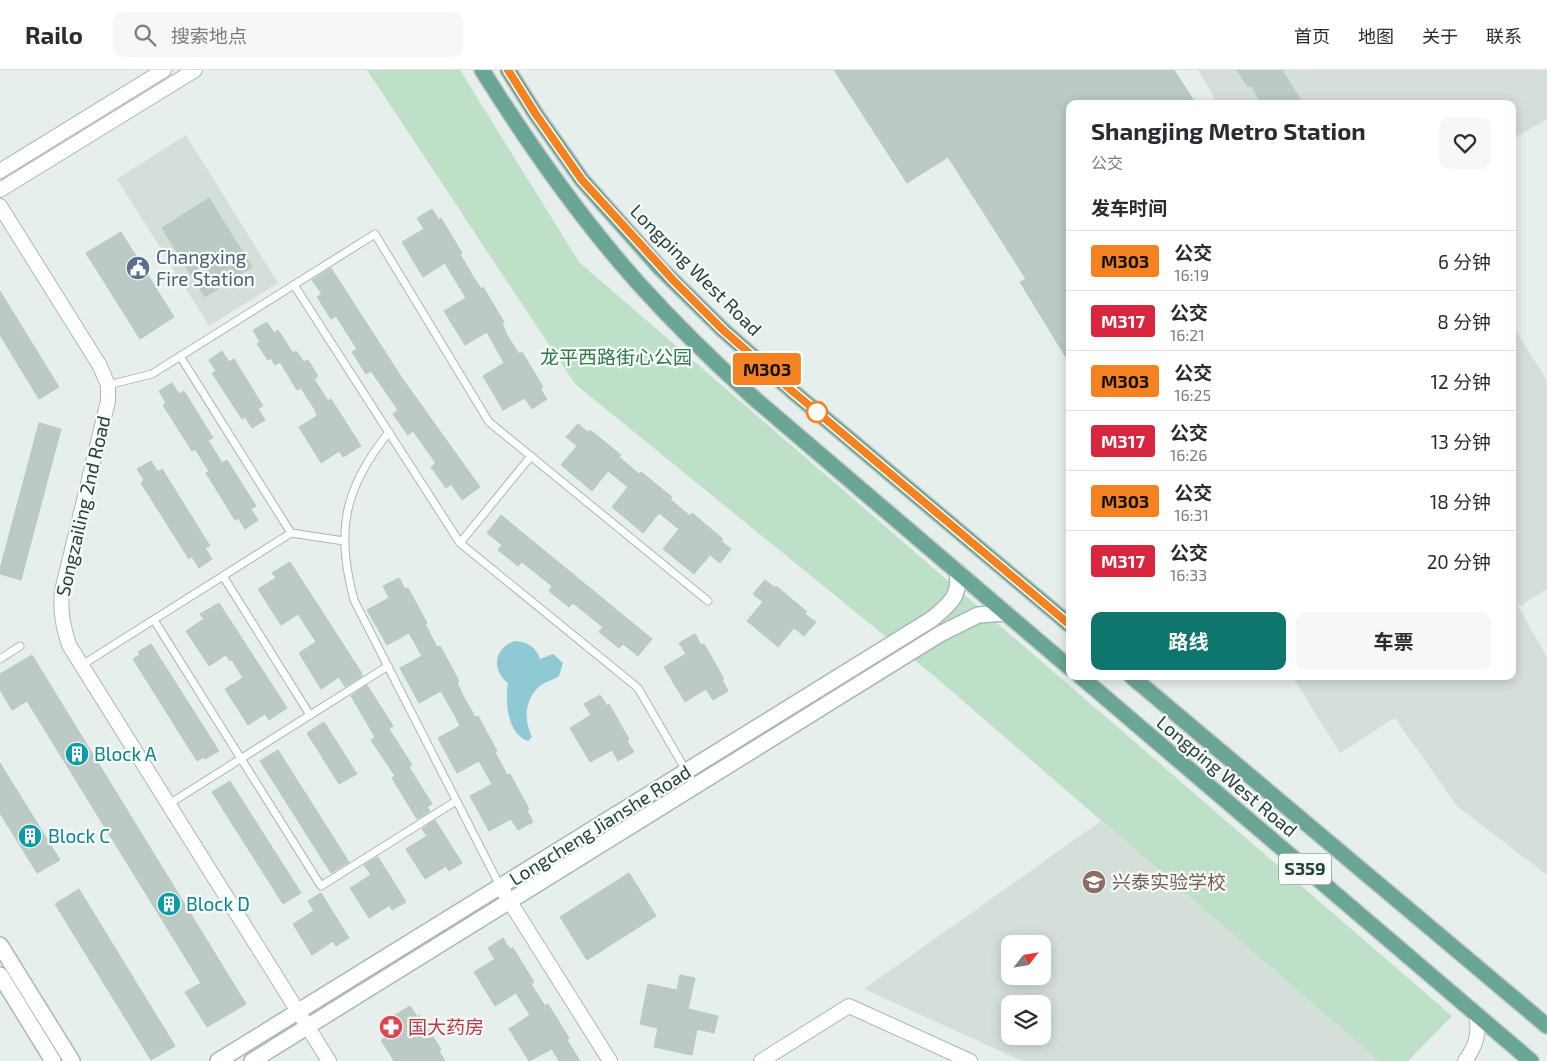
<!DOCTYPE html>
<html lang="zh">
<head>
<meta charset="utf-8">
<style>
	:root { --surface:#fff; --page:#f7f7f7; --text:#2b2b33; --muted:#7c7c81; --line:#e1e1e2; --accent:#0f766e }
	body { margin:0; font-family:"Exo 2","Noto Sans SC",sans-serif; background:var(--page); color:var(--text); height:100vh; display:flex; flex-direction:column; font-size:19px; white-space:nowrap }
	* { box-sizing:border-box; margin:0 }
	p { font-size:16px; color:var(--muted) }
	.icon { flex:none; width:28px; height:28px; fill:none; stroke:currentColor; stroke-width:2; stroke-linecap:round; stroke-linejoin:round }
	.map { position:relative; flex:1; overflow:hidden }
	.panel { position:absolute; left:1066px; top:30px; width:450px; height:580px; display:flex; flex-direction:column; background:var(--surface); border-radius:10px; box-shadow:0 2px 12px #0003 }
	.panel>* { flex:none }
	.badge { padding:0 10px; border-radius:4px; font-size:18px; line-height:32px }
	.needle { width:32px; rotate:59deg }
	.fabs { position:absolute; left:1001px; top:865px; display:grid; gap:10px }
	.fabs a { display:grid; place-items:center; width:50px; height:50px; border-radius:10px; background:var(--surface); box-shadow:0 2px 12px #0003; font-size:25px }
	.map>.badge { position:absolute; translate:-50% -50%; box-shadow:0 0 0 2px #fff }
	h2 { padding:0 25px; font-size:19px; line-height:45px }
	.round { display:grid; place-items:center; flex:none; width:52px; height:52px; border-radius:10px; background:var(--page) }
	.head { display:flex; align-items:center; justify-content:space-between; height:85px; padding:0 25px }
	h1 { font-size:24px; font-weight:700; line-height:38px }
	.button { display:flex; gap:10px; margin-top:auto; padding:10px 25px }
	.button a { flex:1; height:58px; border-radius:10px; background:var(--accent); color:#fff; font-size:20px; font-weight:700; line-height:58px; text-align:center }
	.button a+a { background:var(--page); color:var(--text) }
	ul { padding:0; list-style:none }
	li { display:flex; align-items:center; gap:15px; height:60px; padding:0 25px; border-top:1px solid var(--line) }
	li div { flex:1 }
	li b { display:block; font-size:19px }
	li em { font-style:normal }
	li .badge { min-width:55px; font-weight:700; text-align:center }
	header { display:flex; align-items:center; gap:30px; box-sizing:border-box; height:70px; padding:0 25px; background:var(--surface); border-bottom:1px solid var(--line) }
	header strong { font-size:24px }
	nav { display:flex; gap:28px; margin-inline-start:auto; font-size:18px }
	.search { width:350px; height:45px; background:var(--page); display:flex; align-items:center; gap:12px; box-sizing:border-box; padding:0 18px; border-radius:10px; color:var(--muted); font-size:19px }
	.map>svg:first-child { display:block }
</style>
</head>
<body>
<header>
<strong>Railo</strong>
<div class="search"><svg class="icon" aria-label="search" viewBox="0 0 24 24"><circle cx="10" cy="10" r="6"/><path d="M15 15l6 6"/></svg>搜索地点</div>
<nav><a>首页</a><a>地图</a><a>关于</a><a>联系</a></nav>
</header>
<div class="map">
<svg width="1547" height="991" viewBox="0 0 1547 991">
	<rect width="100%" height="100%" fill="#e6efeb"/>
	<g fill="#d4dfda" fill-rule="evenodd">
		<polygon points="1198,0 1547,0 1547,49 1513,69 1512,34 1218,34"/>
		<polygon points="186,65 278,213 209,256 117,109"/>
		<polygon points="1513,256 1547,311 1547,519 1518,537 1547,587 1547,805 1457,736 1395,648 1340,683 1292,606 1512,606"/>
		<path d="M1101 751 1379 991H1022L864 919ZM1010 874H1042V906H1010ZM1010 934H1042V966H1010Z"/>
	</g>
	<polygon fill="#bfe0c8" points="367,0 460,0 579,192 1452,946 1408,991 1379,991 933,605 575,314"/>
	<path fill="#8ec9d4" d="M515 571C528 572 536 577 540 589L553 584 563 593 559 606C554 610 547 611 541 615 525 628 523 649 532 667L528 671C507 664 505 631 508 613 491 600 494 578 515 571Z"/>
	<g fill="#bbcac4" stroke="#b8c9c2">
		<polygon points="834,0 1174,0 1196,34 1070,34 1070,294 1020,212 1026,209 948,87 907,113"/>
		<polygon points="1237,0 1282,0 1303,34 1262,34 1251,15 1248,17"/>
		<polygon points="209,128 252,197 205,227 162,158"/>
		<polygon points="432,139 439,150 441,148 462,183 460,184 474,208 481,219 483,217 504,252 502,253 507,265 519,284 522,282 543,317 540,318 547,329 532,339 525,328 503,340 483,306 504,293 498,282 487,262 465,275 444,241 466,228 452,205 445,193 423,207 402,172 424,159 417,148"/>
		<polygon points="121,162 174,247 140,269 86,183"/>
		<polygon points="331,198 402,308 480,417 462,430 451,414 446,418 431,397 436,393 413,361 408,365 393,344 398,340 371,301 366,304 352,282 357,279 336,246 331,249 317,227 322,224 312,210"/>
		<polygon points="0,221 59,317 39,329 0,265"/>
		<polygon points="267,252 274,263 278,260 293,283 296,281 304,292 308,290 318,306 314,309 328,331 331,329 361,376 343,387 339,381 321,393 299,357 317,346 315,340 301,318 297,320 280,292 275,295 271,288 268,290 257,274 260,272 253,260"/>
		<polygon points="222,281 229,292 234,289 263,336 258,339 265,350 252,358 245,347 242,349 212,303 216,301 209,290"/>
		<polygon points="172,313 179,324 184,321 213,368 208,370 222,393 227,390 256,436 251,439 258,450 245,459 238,448 235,450 206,403 209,401 195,379 192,381 163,335 166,333 159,321"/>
		<polygon points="39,353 61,359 21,510 0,504 0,499"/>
		<polygon points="578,354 588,362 590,360 621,385 619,387 639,404 641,402 672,427 670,429 690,446 692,443 723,469 721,471 731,479 720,493 710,485 694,504 663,479 679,459 659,443 643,463 612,437 628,417 608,401 592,421 561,395 577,376 566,367"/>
		<polygon points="151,391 158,402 162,399 210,476 205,478 212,489 199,498 192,487 189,489 141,413 144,410 137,399"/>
		<polygon points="501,445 652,569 638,586 623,574 619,578 599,562 603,557 573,533 569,537 549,521 552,516 522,492 518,496 498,480 502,475 487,463"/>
		<polygon points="290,492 361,602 362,606 345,617 339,607 321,619 299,583 316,572 298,544 281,555 258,519 276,508 272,503"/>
		<polygon points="399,508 405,519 408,518 427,553 425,554 437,577 440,576 459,611 457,612 462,624 475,647 478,646 497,681 495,682 507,705 510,704 529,739 527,740 533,752 518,760 511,749 489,761 470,726 492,714 479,691 457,703 438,668 460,656 454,644 441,621 419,633 400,598 422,586 409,563 387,575 367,540 389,528 383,516"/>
		<polygon points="765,510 775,518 776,516 807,542 805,544 816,552 804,566 794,558 778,577 747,551 763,532 753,524"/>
		<polygon points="219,533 287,638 269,650 265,644 248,655 225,619 243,608 232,590 230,591 226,585 209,596 186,561 204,549 200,544"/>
		<polygon points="695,564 701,575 704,574 724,609 722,610 728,621 713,630 706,619 685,632 664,597 686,584 679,573"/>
		<polygon points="151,574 219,681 205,689 204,687 197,691 133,589 140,585 138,582"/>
		<polygon points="32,585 246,934 207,957 185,922 201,913 96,743 27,631 12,640 0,620 0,604"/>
		<polygon points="367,615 393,656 389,659 412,695 409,697 432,734 427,737 430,741 417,749 392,708 395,706 371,670 375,667 351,626"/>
		<polygon points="600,625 607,636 609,634 629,669 627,671 634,682 618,691 612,680 590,692 570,658 591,645 584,634"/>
		<polygon points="324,652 357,704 339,714 307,663"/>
		<polygon points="278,680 349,792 331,803 260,691"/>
		<polygon points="0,693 60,790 37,803 0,743"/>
		<polygon points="230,711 301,823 283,834 212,722"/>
		<polygon points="435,750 462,793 449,801 446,796 425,809 406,779 427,766 422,759"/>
		<polygon points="378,787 406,832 392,840 390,835 369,848 350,818 371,805 364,795"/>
		<polygon points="629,803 656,846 587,890 560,847"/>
		<polygon points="79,819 175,976 151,990 55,834"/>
		<polygon points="321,823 349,868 336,876 333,871 312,885 293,854 314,841 308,831"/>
		<polygon points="503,868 510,879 513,878 534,912 531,914 545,936 548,934 569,968 567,970 580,991 559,991 552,979 529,991 509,959 530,945 516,923 495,936 474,902 495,889 488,878"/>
		<polygon points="680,905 695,908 688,939 718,946 714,963 697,959 692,985 654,977 658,958 640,954 648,914 677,920"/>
		<polygon points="410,936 417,947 419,945 441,979 439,981 445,991 394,991 381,970 402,956 395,945"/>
	</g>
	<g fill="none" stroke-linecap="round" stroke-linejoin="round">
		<g stroke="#a8b8b2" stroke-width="9">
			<g id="service">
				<polyline points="294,215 460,473 638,618 695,716"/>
				<polyline points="180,286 291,463 344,471"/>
				<polyline points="108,315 152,304 375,164 489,352 708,531"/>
				<path d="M389 362C344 418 335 461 354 530L500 816"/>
				<polyline points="460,473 531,386"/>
				<polyline points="223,506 310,645"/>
				<polyline points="154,550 321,816 456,731"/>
				<polyline points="0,589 20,576"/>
				<polyline points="82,595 291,463"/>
				<polyline points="169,734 388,596"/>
			</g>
		</g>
		<g stroke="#a8b8b2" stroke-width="16">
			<g id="minor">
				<polyline points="0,101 164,0"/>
				<polyline points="0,120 195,0"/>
				<path d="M0 136 100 296 108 315V331L62 521C60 541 63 556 69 575L329 991"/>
				<polyline points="500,816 610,991"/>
				<polyline points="761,991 849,936 970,991"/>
				<path d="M1465 991C1476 976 1480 963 1476 945"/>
			</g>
		</g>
		<g stroke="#a8b8b2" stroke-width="18">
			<g id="tertiary">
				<polyline points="0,875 72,991"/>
				<polyline points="0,905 53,991"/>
				<path d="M218 991 932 549C950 534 961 526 957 501"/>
				<polyline points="252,991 940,564 978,545 1006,543"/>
			</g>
		</g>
		<g stroke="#c2cac8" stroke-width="18">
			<g id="primary">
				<path d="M482 0C529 75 580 148 639 214 676 255 715 293 755 329L1070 598"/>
				<polyline points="508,0 535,43 582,110 660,198 723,260 791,320 1070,555"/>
				<polyline points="1080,606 1531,991"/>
				<polyline points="1131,606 1547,956"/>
			</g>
		</g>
		<use href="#service" stroke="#fff" stroke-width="7"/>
		<use href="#minor" stroke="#fff" stroke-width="14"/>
		<use href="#tertiary" stroke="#fff" stroke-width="15"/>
		<use href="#primary" stroke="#6aa596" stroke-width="15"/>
	</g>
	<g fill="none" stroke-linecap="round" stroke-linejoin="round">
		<g stroke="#fff" stroke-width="11">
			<polyline id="line" points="508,0 535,43 582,110 673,210 723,260 791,320 1070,555"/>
		</g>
		<use href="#line" stroke="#f58220" stroke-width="8"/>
	</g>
	<defs>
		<g id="civic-disc" transform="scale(1.25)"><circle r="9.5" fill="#5c6f8a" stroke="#f7fbf9"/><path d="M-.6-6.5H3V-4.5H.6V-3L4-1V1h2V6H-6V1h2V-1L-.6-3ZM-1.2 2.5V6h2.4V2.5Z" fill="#fff"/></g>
		<g id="building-disc" transform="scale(1.25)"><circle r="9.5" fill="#0f9aa8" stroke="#f7fbf9"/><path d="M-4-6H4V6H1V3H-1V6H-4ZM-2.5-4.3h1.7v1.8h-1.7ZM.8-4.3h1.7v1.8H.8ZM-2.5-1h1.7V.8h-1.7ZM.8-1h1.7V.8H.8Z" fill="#fff"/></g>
		<g id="school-disc" transform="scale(1.25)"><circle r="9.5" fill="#8d6e63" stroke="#f7fbf9"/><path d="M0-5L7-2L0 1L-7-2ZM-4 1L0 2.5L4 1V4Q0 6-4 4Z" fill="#fff"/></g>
		<g id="pharmacy-disc" transform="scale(1.25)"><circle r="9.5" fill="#e0444e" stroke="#f7fbf9"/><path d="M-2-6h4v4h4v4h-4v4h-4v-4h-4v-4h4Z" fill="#fff"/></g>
	</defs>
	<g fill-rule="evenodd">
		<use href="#civic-disc" x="138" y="198"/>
		<use href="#building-disc" x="77" y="684"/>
		<use href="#building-disc" x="30" y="766"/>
		<use href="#school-disc" x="1094" y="812"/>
		<use href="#building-disc" x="169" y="834"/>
		<use href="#pharmacy-disc" x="391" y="957"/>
	</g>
	<circle fill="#fff" stroke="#f58220" stroke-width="2.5" cx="817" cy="342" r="10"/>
	<g text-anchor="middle" stroke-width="4.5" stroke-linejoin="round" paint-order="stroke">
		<rect fill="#f7fbf9" stroke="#637a73" stroke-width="1" x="1279" y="783.5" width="52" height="31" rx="4"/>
		<g font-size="18" font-weight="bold" fill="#24423a">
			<text x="1305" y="805">S359</text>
		</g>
		<g font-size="19" fill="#4e5e75" stroke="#f7fbf9" text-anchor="start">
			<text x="156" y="194">Changxing<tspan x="156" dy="22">Fire Station</tspan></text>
		</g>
		<g font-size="19" fill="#24423a" stroke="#f7fbf9">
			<text transform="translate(696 200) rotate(45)" y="7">Longping West Road</text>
			<text transform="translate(83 436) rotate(-77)" y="7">Songzailing 2nd Road</text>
			<text transform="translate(1227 706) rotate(40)" y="7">Longping West Road</text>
			<text transform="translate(600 755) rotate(-32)" y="7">Longcheng Jianshe Road</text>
		</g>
		<g font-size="19" fill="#2d7a4b" stroke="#f7fbf9">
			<text x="616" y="294">龙平西路街心公园</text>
		</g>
		<g font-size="19" fill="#0d838f" stroke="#f7fbf9" text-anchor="start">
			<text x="94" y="691">Block A</text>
			<text x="48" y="773">Block C</text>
			<text x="186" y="841">Block D</text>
		</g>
		<g font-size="19" fill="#785e54" stroke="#f7fbf9" text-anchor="start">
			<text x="1112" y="819">兴泰实验学校</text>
		</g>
		<g font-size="19" fill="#be3a42" stroke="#f7fbf9" text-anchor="start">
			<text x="408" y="964">国大药房</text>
		</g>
	</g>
</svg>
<div class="fabs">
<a><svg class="needle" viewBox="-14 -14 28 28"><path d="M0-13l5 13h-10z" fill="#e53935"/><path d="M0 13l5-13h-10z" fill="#7c7c81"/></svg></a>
<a><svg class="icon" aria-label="layers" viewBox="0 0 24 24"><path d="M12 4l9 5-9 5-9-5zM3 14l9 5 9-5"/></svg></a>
</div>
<b class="badge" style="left:767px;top:299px;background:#f58220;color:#111">M303</b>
<section class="panel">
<div class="head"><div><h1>Shangjing Metro Station</h1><p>公交</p></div><a class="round"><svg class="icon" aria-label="heart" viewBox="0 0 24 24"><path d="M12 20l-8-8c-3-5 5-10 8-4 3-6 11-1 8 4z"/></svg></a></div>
<h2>发车时间</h2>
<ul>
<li><span class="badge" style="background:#f58220;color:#111">M303</span><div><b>公交</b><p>16:19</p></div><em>6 分钟</em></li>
<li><span class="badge" style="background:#d7263d;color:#fff">M317</span><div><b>公交</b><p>16:21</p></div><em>8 分钟</em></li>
<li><span class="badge" style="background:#f58220;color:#111">M303</span><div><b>公交</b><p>16:25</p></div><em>12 分钟</em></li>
<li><span class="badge" style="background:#d7263d;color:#fff">M317</span><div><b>公交</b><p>16:26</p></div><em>13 分钟</em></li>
<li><span class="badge" style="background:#f58220;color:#111">M303</span><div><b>公交</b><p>16:31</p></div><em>18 分钟</em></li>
<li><span class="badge" style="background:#d7263d;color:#fff">M317</span><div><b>公交</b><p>16:33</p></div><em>20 分钟</em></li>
</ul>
<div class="button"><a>路线</a><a>车票</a></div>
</section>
</div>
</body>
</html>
